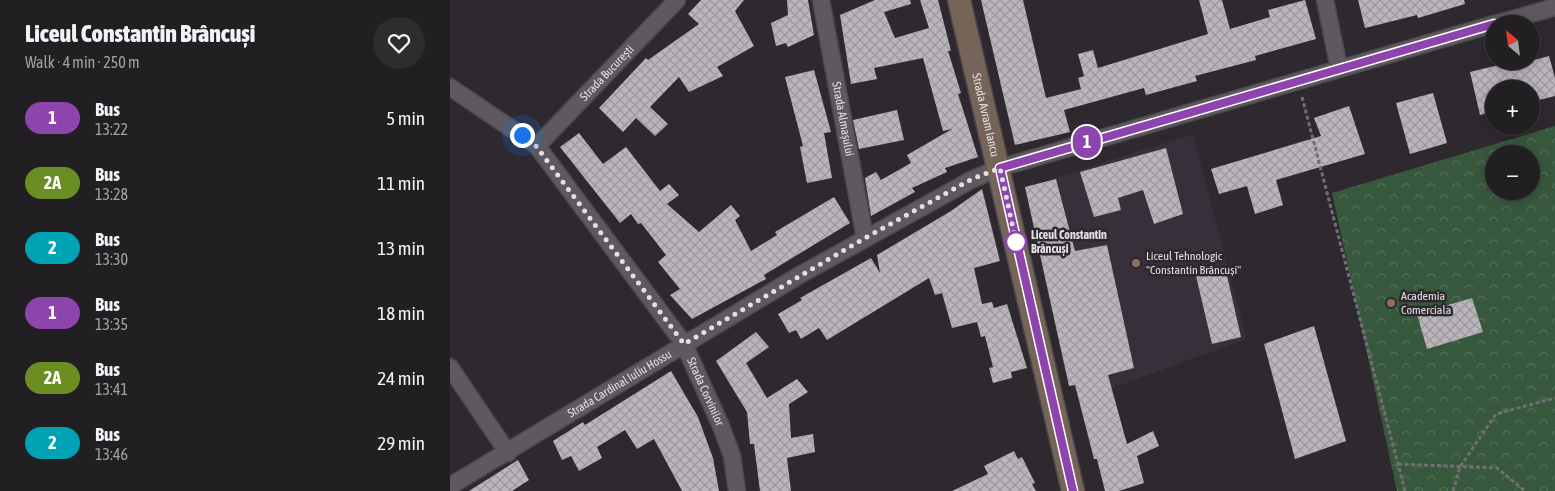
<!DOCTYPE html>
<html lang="en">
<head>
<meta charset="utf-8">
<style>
	:root { --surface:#221f22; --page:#2e2c2f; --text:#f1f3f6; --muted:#a2a2a5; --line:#3f3d40 }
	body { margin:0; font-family:"Asap Condensed",sans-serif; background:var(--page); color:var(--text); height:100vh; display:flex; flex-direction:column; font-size:19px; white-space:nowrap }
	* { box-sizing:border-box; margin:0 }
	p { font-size:16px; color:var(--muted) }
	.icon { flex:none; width:28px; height:28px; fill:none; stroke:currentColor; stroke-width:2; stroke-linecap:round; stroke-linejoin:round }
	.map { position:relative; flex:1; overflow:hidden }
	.details { display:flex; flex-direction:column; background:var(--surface); width:450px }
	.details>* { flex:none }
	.badge { padding:0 10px; border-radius:16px; font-size:18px; line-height:32px }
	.needle { width:32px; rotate:332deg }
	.controls { position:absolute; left:1035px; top:15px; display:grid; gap:10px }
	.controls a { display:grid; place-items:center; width:55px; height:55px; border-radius:50%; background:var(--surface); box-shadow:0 2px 12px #0003,0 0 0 1px var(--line); font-size:25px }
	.you { position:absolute; width:25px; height:25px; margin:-12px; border:4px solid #fff; border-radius:50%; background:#1a73e8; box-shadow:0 0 0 8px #1a73e833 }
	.map>.badge { position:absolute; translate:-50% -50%; box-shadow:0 0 0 2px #fff }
	.round { display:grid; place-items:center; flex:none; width:52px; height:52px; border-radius:26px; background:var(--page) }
	.overview { display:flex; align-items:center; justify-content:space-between; height:85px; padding:0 25px }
	h1 { font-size:24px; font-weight:800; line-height:38px }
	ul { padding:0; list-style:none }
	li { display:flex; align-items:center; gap:15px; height:65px; padding:0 25px }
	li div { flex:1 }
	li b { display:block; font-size:19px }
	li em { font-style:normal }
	li .badge { min-width:55px; font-weight:700; text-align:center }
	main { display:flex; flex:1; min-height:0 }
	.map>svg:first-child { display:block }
</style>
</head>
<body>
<main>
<section class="details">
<div class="overview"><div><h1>Liceul Constantin Brâncuși</h1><p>Walk · 4 min · 250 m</p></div><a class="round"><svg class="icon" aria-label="heart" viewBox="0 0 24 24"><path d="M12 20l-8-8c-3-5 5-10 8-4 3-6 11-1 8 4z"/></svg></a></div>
<ul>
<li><span class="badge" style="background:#8e44ad;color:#fff">1</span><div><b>Bus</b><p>13:22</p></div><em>5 min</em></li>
<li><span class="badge" style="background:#6b8e23;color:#fff">2A</span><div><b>Bus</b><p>13:28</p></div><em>11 min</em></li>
<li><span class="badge" style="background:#00a3b4;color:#fff">2</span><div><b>Bus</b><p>13:30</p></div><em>13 min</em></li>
<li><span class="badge" style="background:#8e44ad;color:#fff">1</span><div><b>Bus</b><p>13:35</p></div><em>18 min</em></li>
<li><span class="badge" style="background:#6b8e23;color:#fff">2A</span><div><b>Bus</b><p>13:41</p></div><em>24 min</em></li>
<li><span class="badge" style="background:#00a3b4;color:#fff">2</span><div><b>Bus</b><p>13:46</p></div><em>29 min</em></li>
</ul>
</section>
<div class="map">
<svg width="1105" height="491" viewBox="0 0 1105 491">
	<defs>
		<pattern id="park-crowns" width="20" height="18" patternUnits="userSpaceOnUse" patternTransform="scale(1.25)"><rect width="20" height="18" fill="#38583d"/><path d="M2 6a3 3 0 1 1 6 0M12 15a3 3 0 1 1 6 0" fill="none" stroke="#547059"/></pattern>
		<pattern id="building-cross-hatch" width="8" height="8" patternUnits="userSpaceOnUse" patternTransform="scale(1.25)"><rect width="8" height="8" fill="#bab5bb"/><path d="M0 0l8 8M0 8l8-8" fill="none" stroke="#9c989d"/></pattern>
	</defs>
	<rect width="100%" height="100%" fill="#2d292e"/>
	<polygon fill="#372f3a" points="743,134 797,339 629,400 576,187"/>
	<path fill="url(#park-crowns)" fill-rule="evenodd" d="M1105 126V491H947L882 193ZM1044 154H1081V191H1044Z"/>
	<g fill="url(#building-cross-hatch)">
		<polygon points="251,0 294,0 285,11 304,46 267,67 273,76 239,92 229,77 200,107 218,124 205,136 186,118 173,132 149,108 196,58 198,60 249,24 238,14"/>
		<polygon points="337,0 358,0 364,35 338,47 336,43 326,46 321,23 338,15"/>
		<polygon points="425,0 460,0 461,4 434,12 445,38 479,28 470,0 488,0 501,51 498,51 511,93 508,94 528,157 495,168 497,172 462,188 465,192 421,216 415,178 426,172 431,180 461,163 457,155 502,129 493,131 473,58 424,68 427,79 401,84 390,15"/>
		<polygon points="531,0 573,0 596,98 631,89 628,78 634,76 628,54 643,50 648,68 758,34 749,0 772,0 780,29 820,17 818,10 855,0 866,39 805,56 806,60 745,76 747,81 696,95 694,88 614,110 620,132 565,145"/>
		<polygon points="908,0 1014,0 1015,4 968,18 967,15 915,28"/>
		<polygon points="1099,56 1105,78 1105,96 1081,102 1081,89 1044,89 1044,111 1030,115 1020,72 1057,63 1058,67"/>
		<polygon points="364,70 381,132 374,133 382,178 357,183 350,147 353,146 335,77"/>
		<polygon points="983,93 997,143 960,154 946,103"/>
		<polygon points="899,106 915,154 826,180 833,205 805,214 797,186 769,194 761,169 871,136 864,118"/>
		<polygon points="447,110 454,140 409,149 403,120"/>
		<polygon points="129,133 153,164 176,147 210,191 219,184 229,195 217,204 249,232 281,205 290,216 285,220 301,251 327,235 325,232 384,197 400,223 314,275 316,279 242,319 220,295 230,289 208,262 216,255 191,223 188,224 181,214 170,223 110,147"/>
		<polygon points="716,148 733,214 704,224 693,190 668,198 671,210 644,217 630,172"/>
		<polygon points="606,179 625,251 657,245 684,368 658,375 677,444 703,431 709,446 687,456 694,483 669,491 655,491 647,459 644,459 625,385 619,386 575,187"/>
		<polygon points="532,189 550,261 524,268 532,304 542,302 544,308 557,304 577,368 561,372 562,378 543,383 539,368 543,367 535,336 531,337 527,322 502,328 492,293 485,295 479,278 377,340 369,328 351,339 346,330 339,333 328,314 352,300 350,298 421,258 430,273 427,255 501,211"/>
		<polygon points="775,267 791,337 762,344 746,276"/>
		<polygon points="1022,298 1033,332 977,349 967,314"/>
		<polygon points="864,326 896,441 845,459 814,344"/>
		<polygon points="306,332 319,347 296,363 317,398 347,379 358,392 339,404 341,438 363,434 365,452 337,458 341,491 310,491 304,444 300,444 297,412 266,361"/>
		<polygon points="221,371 248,417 263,458 269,491 232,491 204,439 187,449 175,430 147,447 152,458 129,471 121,456 112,460 103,441 133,422 135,425"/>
		<polygon points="564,451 568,459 572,457 585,483 582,484 586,491 502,491 538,474 534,466"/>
		<polygon points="68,460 79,480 62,491 19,491"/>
	</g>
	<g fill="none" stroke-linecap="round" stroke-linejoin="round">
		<g stroke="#4a484b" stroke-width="19">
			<g id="street">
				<path id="s1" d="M371 0 415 238"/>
				<polyline points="875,0 889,68"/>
				<polyline points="1046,24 1105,7"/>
				<path id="s2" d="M0 87 87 146 234 344 271 426 282 456 287 491"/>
				<path id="s3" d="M87 146 227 0"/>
				<polyline points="0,367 58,453"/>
				<path id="s4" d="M0 486 348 276 523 179 549 168 1044 24"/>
			</g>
		</g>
		<g stroke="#4a484b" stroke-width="25">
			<g id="secondary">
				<path id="s5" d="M509 0 623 491"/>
			</g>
		</g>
		<g stroke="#726f73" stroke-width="3" stroke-dasharray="4 2.5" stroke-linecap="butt">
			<polyline points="852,97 955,491"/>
			<polyline points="948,464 1047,468 1075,491"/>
			<polyline points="1003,491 1010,467 1046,414 1105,398"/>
		</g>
		<use href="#street" stroke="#5d595f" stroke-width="16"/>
		<use href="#secondary" stroke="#776458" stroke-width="22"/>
	</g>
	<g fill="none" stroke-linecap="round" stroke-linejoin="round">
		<g stroke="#fff" stroke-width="11">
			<polyline id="line" points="623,491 550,168 1044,24"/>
		</g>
		<use href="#line" stroke="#8e44ad" stroke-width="8"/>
		<polyline stroke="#e2e0e3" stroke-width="5" stroke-dasharray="0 9" points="72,135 86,146 234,344 415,238 522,179 550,168 566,242"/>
	</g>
	<circle fill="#fff" stroke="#8e44ad" stroke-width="2.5" cx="566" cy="242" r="10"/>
	<g fill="#8d6e63" stroke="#2d292e" stroke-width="2">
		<circle cx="686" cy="263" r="5"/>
		<circle cx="941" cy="303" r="5"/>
	</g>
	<g text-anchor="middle" stroke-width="5" stroke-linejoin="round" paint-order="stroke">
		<g font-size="12" fill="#e2e0e3" stroke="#2d292e">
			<text dy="4" stroke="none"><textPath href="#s3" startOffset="101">Strada București</textPath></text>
			<text dy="4" stroke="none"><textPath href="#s5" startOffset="118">Strada Avram Iancu</textPath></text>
			<text dy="4" stroke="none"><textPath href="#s1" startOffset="121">Strada Almașului</textPath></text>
			<text dy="4" stroke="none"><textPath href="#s4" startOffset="198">Strada Cardinal Iuliu Hossu</textPath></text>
			<text dy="4" stroke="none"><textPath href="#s2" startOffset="404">Strada Corvinilor</textPath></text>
		</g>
		<g font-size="12" font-weight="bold" fill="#e2e0e3" stroke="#2d292e" text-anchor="start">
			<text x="581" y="239">Liceul Constantin<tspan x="581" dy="14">Brâncuși</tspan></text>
		</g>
		<g font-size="12" fill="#e2e0e3" stroke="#2d292e" text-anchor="start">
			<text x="696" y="260">Liceul Tehnologic<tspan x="696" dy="14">"Constantin Brâncuși"</tspan></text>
			<text x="951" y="300">Academia<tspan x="951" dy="14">Comerciala</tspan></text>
		</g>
	</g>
</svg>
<div class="controls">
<a><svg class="needle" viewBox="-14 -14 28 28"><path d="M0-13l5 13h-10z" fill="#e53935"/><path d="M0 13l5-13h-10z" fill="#a2a2a5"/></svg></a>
<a>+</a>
<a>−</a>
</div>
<div class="you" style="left:72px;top:135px"></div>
<b class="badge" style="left:637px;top:142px;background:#8e44ad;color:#fff">1</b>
</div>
</main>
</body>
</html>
